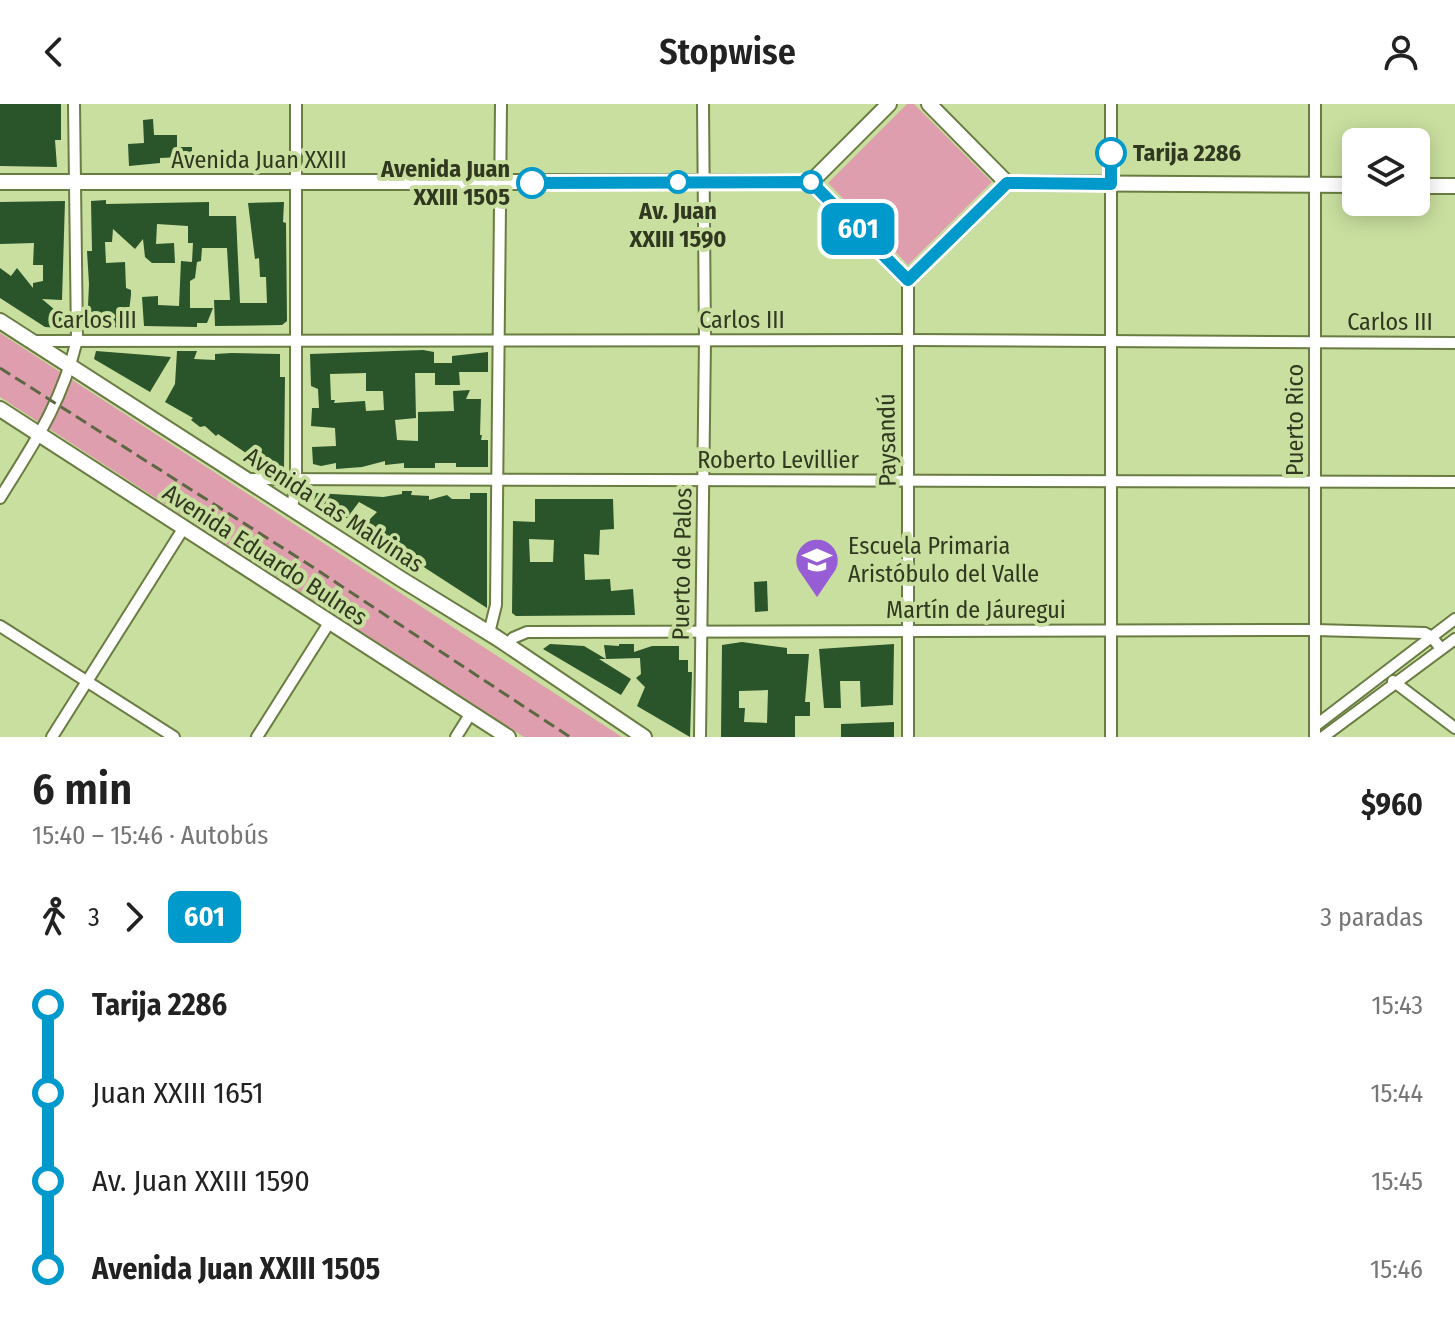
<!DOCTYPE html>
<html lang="es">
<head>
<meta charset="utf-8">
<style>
	:root { --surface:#fff; --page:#f2f2f2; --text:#222; --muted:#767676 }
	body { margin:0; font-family:"Fira Sans Condensed",sans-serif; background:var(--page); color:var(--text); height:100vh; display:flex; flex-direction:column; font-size:30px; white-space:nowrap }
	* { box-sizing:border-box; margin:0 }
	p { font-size:26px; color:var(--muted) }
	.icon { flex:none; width:44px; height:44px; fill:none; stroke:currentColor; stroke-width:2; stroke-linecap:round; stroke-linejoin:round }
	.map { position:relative; height:633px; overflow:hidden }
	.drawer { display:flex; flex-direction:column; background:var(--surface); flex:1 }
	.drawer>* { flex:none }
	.badge { padding:0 16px; border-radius:12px; font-size:28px; line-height:52px }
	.controls { position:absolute; left:1342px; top:24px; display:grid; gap:16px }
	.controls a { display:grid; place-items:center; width:88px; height:88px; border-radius:12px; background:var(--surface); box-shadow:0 4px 20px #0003; font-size:40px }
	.map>.badge { position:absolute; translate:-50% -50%; box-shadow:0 0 0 4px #fff }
	.legs { display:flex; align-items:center; gap:12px; height:88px; padding:0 32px; font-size:26px }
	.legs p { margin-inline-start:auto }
	.summary { display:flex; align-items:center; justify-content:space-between; height:136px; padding:0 32px }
	h1 { font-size:44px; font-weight:600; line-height:60px }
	ul { padding:0 32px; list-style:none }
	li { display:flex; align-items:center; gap:28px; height:88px; font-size:30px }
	li i { display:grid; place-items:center; width:12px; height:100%; margin:0 10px; background:currentColor }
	li i::after { content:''; width:20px; height:20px; margin:-10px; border:6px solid; border-radius:50%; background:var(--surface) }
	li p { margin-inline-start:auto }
	li:first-child i { background:linear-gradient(#0000 50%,currentColor 0) }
	li:last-child i { background:linear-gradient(currentColor 50%,#0000 0) }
	header { display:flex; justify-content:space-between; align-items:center; height:104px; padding:0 32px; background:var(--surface); font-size:36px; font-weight:600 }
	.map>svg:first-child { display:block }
</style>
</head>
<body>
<header><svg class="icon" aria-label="back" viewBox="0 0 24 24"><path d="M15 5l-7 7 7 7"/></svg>Stopwise<svg class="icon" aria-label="person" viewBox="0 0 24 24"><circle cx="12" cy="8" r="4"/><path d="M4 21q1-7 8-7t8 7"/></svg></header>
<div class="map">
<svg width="1455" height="633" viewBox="0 0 1455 633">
	<rect width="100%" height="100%" fill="#c9df9f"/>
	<g fill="#df9ead">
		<polygon points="907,0 914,0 992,78 908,161 828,79"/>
		<polygon points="0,229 622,633 524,633 0,293"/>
	</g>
	<g fill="#2a542a" fill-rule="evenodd">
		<polygon points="0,0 61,0 61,36 55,36 57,63 0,62"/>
		<polygon points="153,15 154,31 177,31 177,43 192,43 192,63 183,63 182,53 160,54 160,59 129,62 128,40 144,39 143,16"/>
		<polygon points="106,96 106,100 209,98 209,112 236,112 240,199 267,199 266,173 260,173 259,154 255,155 248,99 284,98 283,118 286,119 287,217 282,221 215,222 214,196 230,196 227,144 202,144 201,157 197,158 195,174 190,177 190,204 213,204 207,219 197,219 197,223 144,222 142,193 158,192 158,201 179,202 181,157 192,158 193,139 188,139 188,122 157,120 156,140 174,139 175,159 152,159 145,153 143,135 135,145 113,125 112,138 105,138 106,159 125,158 126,184 131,186 131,191 127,223 87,224 85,202 88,202 89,180 87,147 92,147 91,97"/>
		<polygon points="65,97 62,196 42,195 67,216 60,224 45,223 0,194 0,164 11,172 17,164 33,184 33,179 43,177 43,161 33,161 34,139 0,140 0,98"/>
		<path d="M423 246 434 248V259H452V252L488 248V268H459L460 281H435V269H415L416 314 395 316 397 336 418 337V308L454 307 453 287 470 286 466 295H481L480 331H482L481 336H488V363H456V359H435V364H404V359L385 361V357L362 363 336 365V359L321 362 313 360 312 343 336 342 335 324 311 322 312 304H319L318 285 311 282 310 250ZM366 269V287H383L384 306 366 307 365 297 334 299 335 296H331L330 270Z"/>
		<polygon points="96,247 147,251 171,253 150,288 94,255"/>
		<polygon points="177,247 197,247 194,255 215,256 215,250 232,249 280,250 280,273 285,273 284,364 268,364 218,330 216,332 205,322 200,323 191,316 193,314 165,298 175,280"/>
		<polygon points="402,387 412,387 411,391 429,392 429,396 447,391 452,395 470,395 470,389 487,389 487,504 362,423 377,408 359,398 347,414 344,414 314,397 316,389 383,393 402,390"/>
		<path d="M535 395H613L614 425 600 426 599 451 584 450 585 476 610 475 611 487 633 485 635 511 516 512 512 509 513 417 535 418ZM529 435 554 436 553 458H530Z"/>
		<polygon points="767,477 768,507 755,508 754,478"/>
		<path d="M742 538 787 544V550H809L805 598H810V612H795V633H721L722 541ZM768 586 767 619 744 618 745 604H739V587Z"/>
		<polygon points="550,540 584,542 606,555 599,555 631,575 621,591 543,545"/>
		<polygon points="619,540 634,540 634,548 652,542 679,542 679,556 688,556 688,568 692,568 690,633 637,602 645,583 636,574 641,570 640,554 606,555 604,541 619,542"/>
		<polygon points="894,540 893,601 861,603 860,577 840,577 841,604 824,604 819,545"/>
		<polygon points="894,618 894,633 841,633 841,620"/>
	</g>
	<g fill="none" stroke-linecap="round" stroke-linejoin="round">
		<g stroke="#697c41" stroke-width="14">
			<g id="street">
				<polyline points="1111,0 1111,633"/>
				<polyline points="1315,0 1315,633"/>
				<polyline points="908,176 908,633"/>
				<polyline points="33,237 907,236 1455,239"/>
				<polyline points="248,375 1455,378"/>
				<path d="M0 394C34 339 61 301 77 236L74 0"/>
				<polyline points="292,405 296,376 296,0"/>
				<polyline points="0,522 174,633"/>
				<polyline points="489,529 496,501 501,0"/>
				<polyline points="508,541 513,534 527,528 1315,526 1425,529 1432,533 1441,545"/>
				<polyline points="1393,577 1455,624"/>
				<polyline points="1315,622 1455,515"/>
				<polyline points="52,633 183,425"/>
				<polyline points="257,633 329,519"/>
				<polyline points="456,633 471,609"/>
				<polyline points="700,633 705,236 703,0"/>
				<polyline points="1323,633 1455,535"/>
			</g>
		</g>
		<g stroke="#697c41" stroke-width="18">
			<g id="secondary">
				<polyline points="929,0 1007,79 1356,81"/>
				<polyline points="0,78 811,78 908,176 1007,79"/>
				<polyline points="811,78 889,0"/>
				<polyline points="1416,82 1455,82"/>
				<polyline points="0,217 401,475 497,534 644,633"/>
				<polyline points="0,305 508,633"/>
			</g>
		</g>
		<use href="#street" stroke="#fff" stroke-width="10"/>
		<use href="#secondary" stroke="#fff" stroke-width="14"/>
		<polyline stroke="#5c6844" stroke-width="3" stroke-dasharray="12 6" stroke-linecap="butt" points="0,264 308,460 570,633"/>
	</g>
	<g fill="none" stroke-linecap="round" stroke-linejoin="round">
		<g stroke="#fff" stroke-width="18">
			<polyline id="line-1" points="532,79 811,78 908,176 1007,79 1111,80 1111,49"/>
		</g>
		<use href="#line-1" stroke="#0099cb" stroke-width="12"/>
	</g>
	<defs>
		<g id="school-pin" transform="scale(2.3)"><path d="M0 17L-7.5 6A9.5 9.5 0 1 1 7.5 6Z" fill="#975dd5" stroke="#c9df9f"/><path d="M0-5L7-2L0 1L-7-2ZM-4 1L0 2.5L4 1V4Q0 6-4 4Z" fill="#fff"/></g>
	</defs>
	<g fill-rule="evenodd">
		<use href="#school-pin" x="817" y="456"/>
	</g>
	<g fill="#fff" stroke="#0099cb" stroke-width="4">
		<circle cx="1111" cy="49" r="14"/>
		<circle cx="678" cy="78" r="10"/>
		<circle cx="811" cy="78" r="10"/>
		<circle cx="532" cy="79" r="14"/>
	</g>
	<g text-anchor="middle" stroke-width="8" stroke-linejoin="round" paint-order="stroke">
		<g font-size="24" font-weight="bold" fill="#30381f" stroke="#c9df9f" text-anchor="start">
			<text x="1133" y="57">Tarija 2286</text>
			<text x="510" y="73" text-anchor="end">Avenida Juan<tspan x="510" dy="28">XXIII 1505</tspan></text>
			<text x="678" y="115" text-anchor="middle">Av. Juan<tspan x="678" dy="28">XXIII 1590</tspan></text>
		</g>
		<g font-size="24" fill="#30381f" stroke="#c9df9f">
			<text x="259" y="64">Avenida Juan XXIII</text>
			<text x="94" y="224">Carlos III</text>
			<text x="742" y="224">Carlos III</text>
			<text x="1390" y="226">Carlos III</text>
			<text transform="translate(1295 316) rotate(-90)" y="8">Puerto Rico</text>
			<text transform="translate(887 336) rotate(-91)" y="8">Paysandú</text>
			<text x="778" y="364">Roberto Levillier</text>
			<text transform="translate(334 406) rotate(33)" y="8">Avenida Las Malvinas</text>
			<text transform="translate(265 451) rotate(33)" y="8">Avenida Eduardo Bulnes</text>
			<text transform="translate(682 460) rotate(-89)" y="8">Puerto de Palos</text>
			<text x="976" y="514">Martín de Jáuregui</text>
		</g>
		<g font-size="24" fill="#30381f" stroke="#c9df9f" text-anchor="start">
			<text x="848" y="450">Escuela Primaria<tspan x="848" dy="28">Aristóbulo del Valle</tspan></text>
		</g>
	</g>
</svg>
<div class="controls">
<a><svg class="icon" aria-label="layers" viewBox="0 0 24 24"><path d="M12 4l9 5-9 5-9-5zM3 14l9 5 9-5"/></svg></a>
</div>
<b class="badge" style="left:858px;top:125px;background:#0099cb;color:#fff">601</b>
</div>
<section class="drawer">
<div class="summary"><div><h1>6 min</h1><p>15:40 – 15:46 · Autobús</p></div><b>$960</b></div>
<div class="legs"><svg class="icon" aria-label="walk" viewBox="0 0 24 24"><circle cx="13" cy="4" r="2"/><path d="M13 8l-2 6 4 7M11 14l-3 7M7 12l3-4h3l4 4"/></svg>3<svg class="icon" aria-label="forward" viewBox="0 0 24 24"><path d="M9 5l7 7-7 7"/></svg><b class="badge" style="background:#0099cb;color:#fff">601</b><p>3 paradas</p></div>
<ul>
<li><i style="color:#0099cb"></i><b>Tarija 2286</b><p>15:43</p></li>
<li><i style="color:#0099cb"></i><span>Juan XXIII 1651</span><p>15:44</p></li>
<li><i style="color:#0099cb"></i><span>Av. Juan XXIII 1590</span><p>15:45</p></li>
<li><i style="color:#0099cb"></i><b>Avenida Juan XXIII 1505</b><p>15:46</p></li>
</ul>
</section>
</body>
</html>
